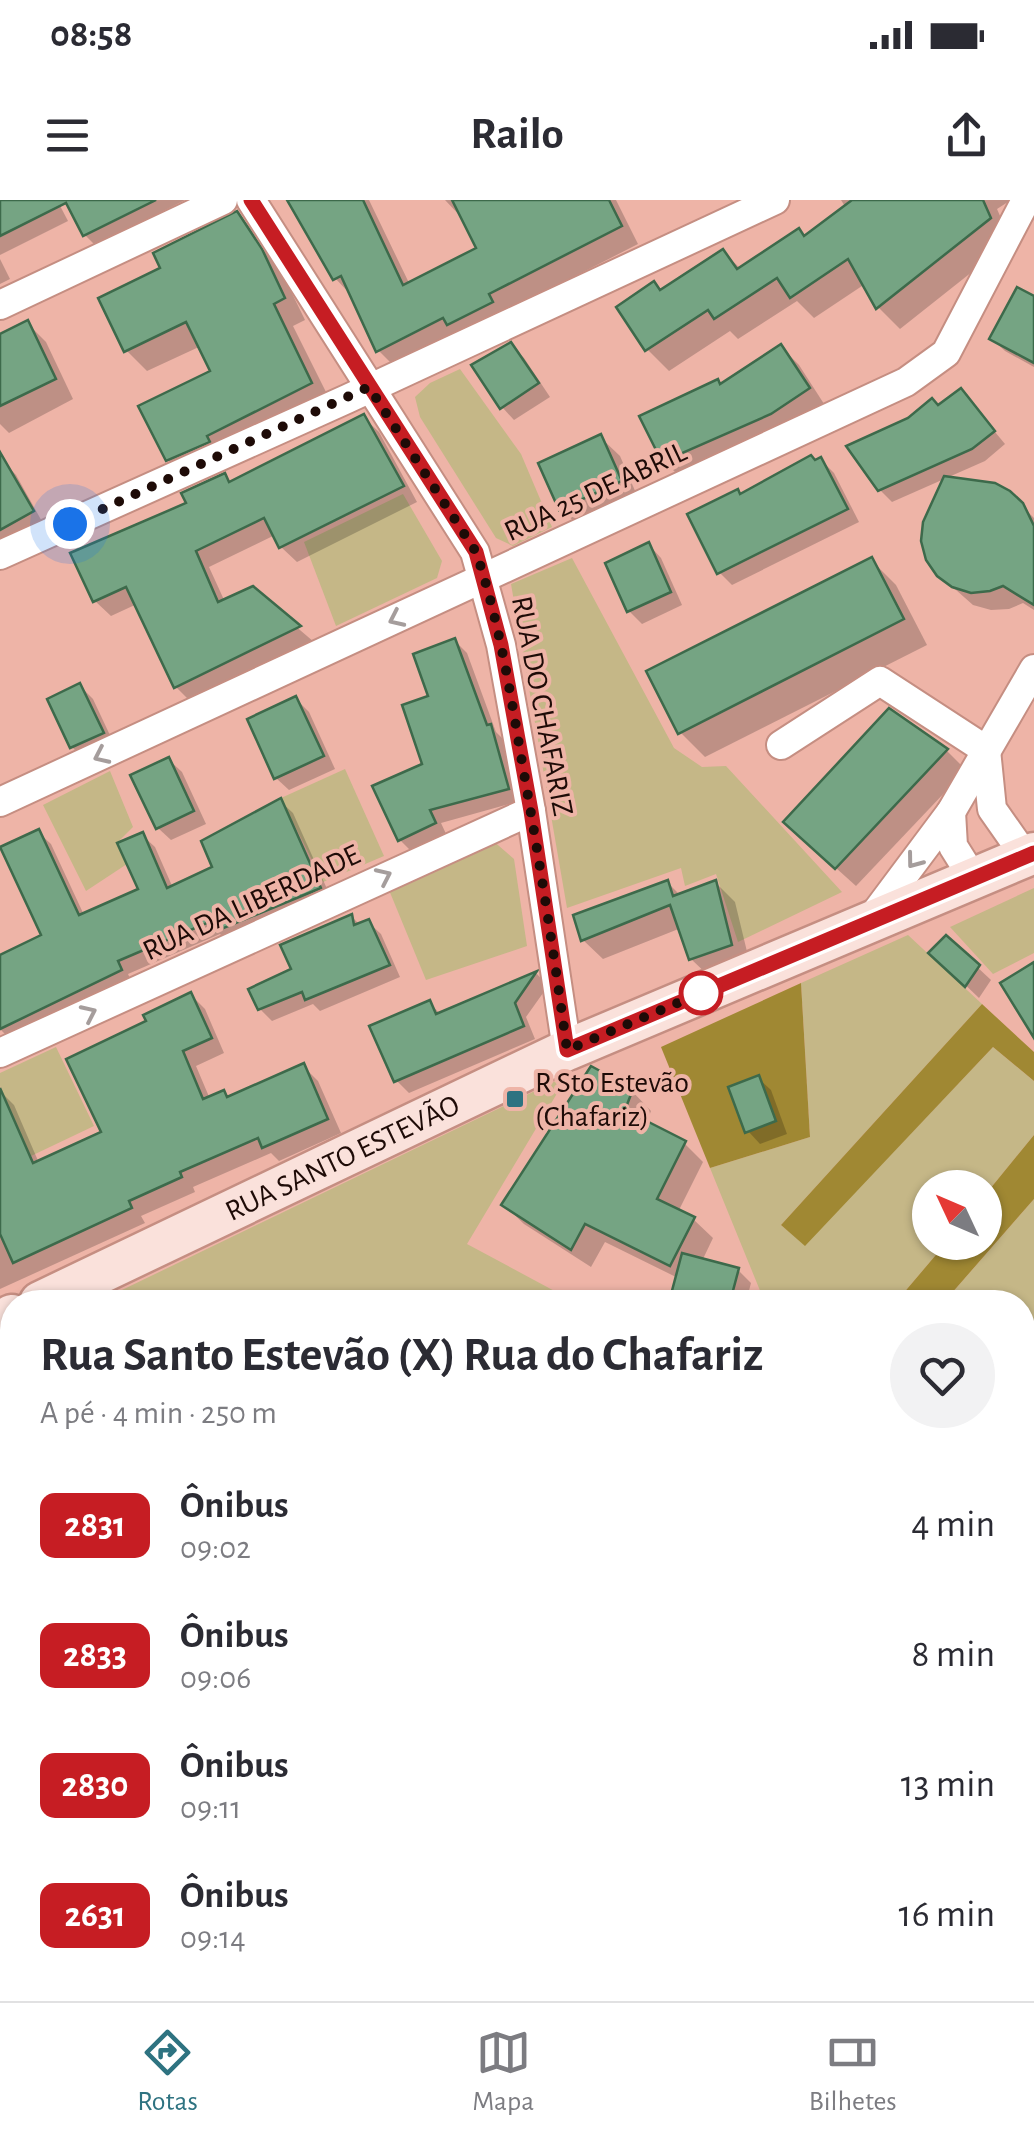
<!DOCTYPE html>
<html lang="pt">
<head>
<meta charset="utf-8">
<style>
	:root { --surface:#fff; --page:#f2f2f3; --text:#2b2b33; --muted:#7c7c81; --line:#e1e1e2; --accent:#2e7381 }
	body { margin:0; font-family:"Alegreya Sans",sans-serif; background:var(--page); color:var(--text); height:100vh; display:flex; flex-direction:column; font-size:38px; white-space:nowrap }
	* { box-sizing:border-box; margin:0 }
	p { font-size:32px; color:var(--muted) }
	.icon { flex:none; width:55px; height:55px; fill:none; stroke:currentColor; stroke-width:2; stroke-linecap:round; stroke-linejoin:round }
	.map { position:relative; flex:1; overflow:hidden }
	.sheet { position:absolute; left:0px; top:1090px; width:1035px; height:712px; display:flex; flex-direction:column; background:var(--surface); border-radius:40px 40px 0 0; box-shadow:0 2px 8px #0004 }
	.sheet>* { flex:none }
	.badge { padding:0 20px; border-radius:15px; font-size:35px; line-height:65px }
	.needle { width:65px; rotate:314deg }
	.controls { position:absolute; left:912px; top:970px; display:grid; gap:20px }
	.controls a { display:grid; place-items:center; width:90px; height:90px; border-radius:50%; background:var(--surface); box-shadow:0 2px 8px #0004; font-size:50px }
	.you { position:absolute; width:50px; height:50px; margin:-25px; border:8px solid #fff; border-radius:50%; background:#1a73e8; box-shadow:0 0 0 15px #1a73e833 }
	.map>.badge { position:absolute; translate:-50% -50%; box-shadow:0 0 0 5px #fff }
	.round { display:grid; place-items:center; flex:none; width:105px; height:105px; border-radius:52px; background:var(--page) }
	.headline { display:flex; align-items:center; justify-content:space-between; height:170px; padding:0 40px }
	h1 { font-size:48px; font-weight:600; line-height:75px }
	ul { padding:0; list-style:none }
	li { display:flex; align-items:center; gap:30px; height:130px; padding:0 40px }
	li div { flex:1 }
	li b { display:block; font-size:38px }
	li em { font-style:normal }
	li .badge { min-width:110px; font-weight:700; text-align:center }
	.status { display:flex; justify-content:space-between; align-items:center; height:70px; padding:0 50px; background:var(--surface); direction:ltr }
	.status svg { height:28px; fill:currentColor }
	header { display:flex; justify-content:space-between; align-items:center; height:130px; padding:0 40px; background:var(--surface); font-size:45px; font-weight:600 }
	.tabs { display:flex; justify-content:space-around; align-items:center; height:140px; border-top:2px solid var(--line); background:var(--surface); font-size:28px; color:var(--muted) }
	.tabs a { display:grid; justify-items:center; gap:5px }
	.tabs .on { color:var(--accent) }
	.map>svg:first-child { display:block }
</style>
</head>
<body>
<div class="status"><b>08:58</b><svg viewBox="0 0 49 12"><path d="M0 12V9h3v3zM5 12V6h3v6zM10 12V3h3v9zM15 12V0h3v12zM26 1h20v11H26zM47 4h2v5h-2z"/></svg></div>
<header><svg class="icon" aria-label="menu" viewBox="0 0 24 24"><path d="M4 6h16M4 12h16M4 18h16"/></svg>Railo<svg class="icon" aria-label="share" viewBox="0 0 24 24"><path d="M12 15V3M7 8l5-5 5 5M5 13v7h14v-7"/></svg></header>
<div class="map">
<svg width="1034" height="1801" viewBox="0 0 1034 1801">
	<rect width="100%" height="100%" fill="#eeb4a7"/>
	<g fill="#c5b787">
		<polygon points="460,169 521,254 552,327 513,346 496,338 420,217 415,197 430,183"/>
		<polygon points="403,294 442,361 437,378 336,426 304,342"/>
		<polygon points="572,358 674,548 702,567 726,566 842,692 738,742 716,674 685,686 681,668 567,708 511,384"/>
		<polygon points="345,569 384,656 323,682 281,598"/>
		<polygon points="110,571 133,627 117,643 127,664 86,691 43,605"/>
		<polygon points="491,639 514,659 527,746 426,780 389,690"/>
		<polygon points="1034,688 1034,753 993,774 950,727"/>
		<polygon points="908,735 982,804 781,1025 805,1045 993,847 1034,881 1034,935 985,995 985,988 930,988 930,1042 946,1043 896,1102 754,1102 761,1093 710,968 810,937 801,783"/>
		<polygon points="56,847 94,926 31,956 0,886 0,873"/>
		<polygon points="568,875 467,1044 575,1102 97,1102"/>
		<polygon points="1034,999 1034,1263 1023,1263 1022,1102 944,1102"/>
		<polygon points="12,1147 12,1790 468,1790 485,1801 0,1801 0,1153"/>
		<polygon points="1023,1674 1034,1674 1034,1801 489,1801 501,1790 1022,1790"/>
	</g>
	<g fill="#a08833">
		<polygon points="801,783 810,937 710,968 661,847"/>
		<polygon points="982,804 1034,852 1034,881 993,847 805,1046 781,1025"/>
		<polygon points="1034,935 1034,999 944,1102 896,1102 946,1043 985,1042 985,995"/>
	</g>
	<g fill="#0003">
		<polygon points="0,0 57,0 68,21 0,55"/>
		<polygon points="68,0 185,0 134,26 136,31 99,49 85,35"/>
		<polygon points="302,0 369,0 410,85 480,49 464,20 445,0 616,0 638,44 396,168 378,150 353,97 335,78"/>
		<polygon points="841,0 1011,0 997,9 1011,41 900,129 878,107 865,84 814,118 797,101 738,139 730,131 669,171 647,149 662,92 723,52 741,69 806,38 846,8"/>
		<polygon points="237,14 258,35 282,73 305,120 293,126 332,204 189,281 168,260 214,173 201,146 147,171 126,150 163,69"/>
		<polygon points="0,59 10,79 0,84"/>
		<polygon points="1034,99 1034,167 1005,151 992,139"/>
		<polygon points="27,123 46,142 73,199 9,233 0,224 0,136"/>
		<polygon points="511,145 524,158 550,197 514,220 502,207"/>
		<polygon points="781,147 799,165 826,207 682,279 664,261 722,186"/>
		<polygon points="961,191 1005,244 985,261 892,302 879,289 939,208"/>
		<polygon points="363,217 379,232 417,302 297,362 281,347 275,335 209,367 225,402 252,389 314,442 191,502 176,487 137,404 111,416 95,401 190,304 224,276 232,283"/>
		<polygon points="600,237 620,256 639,300 581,328 561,309"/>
		<polygon points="821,260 834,273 859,322 732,385 719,372 742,297"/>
		<polygon points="4,262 16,275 44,325 0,350 0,264"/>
		<polygon points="1009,293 1034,318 1034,410 1023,403 1009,409 991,410 973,405 939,375"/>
		<polygon points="649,345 661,358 682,405 642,424 629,411"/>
		<polygon points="871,360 896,385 927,445 705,557 680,532"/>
		<polygon points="455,441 467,453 496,532 503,539 520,601 441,623 447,636 412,652 400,640 425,565 432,497"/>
		<polygon points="80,486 93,499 115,546 85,560 72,547"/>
		<polygon points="296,499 309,512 335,569 289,590 276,578"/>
		<polygon points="890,511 947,551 966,570 856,686 806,641"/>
		<polygon points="169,560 182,572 206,624 171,640 158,628"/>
		<polygon points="280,601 293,613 332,700 229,743 220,734 128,774 132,783 12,841 0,829 0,757 45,736 38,632 51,644 84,715 142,690 142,635 155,647 173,688 215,668"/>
		<polygon points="668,683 681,696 716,683 735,702 750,764 711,778 691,759 681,728 603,759 583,740"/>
		<polygon points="352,717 360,725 368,722 381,734 400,777 320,811 313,804 272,821 260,809 295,770"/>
		<polygon points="946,738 991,780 979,798 932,753"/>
		<polygon points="537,774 548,786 526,817 535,839 409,893 396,880 430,803 441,815"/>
		<polygon points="191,795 205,809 224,853 196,866 210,899 229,899 303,866 318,881 341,933 279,961 271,953 193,987 195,992 141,1016 145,1023 0,1089 0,891 14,905 39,963 104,933 149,822"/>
		<polygon points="758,878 771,890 787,934 760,944 748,931"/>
		<polygon points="632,891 651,911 646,924 684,943 703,962 678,1012 693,1019 713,1038 702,1061 738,1070 751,1083 746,1102 672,1102 678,1078 605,1042 591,1067 524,1024 504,1005"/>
		<polygon points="1028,1375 1034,1375 1034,1425 1030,1422"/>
		<polygon points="1022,1487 1034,1487 1034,1587 1022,1588"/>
	</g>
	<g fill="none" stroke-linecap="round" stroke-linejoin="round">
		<g stroke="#338b9c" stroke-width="10">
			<polyline points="0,1661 12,1668"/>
			<polyline points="1022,1693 1034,1687"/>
		</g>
	</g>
	<g fill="#75a483" stroke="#3d6a4b" stroke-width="2.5">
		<polygon points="0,0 156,0 83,36 66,3 0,36"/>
		<polygon points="287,0 363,0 403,85 476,48 452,0 609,0 622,26 489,94 493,102 447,125 443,118 376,152 341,76 333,80"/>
		<polygon points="852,0 983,0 991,18 876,109 848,59 790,98 777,78 714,119 708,110 645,151 616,107 654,81 660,90 723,49 737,69 799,28 804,36"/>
		<polygon points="237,11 262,49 285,98 274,104 312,183 207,236 210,242 166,261 138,206 210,171 186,122 124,152 98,98 160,68 153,53"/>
		<polygon points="1017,87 1034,96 1034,163 989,139"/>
		<polygon points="28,120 56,179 0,206 0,134"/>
		<polygon points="511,142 539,183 500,209 471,165"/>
		<polygon points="781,144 810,188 771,214 662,262 639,216 718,179 720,184"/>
		<polygon points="961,188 995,231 972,249 878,291 846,246 908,218 932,198 938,205"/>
		<polygon points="364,214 404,286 279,348 264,318 196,351 218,402 253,386 301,426 174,488 126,387 93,402 70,353 186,303 181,293 225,273 229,282"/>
		<polygon points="601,234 622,281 559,310 538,263"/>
		<polygon points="0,252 34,311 0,330"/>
		<polygon points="811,255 815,260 821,257 848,309 717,374 687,314 738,289 740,294"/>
		<polygon points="944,276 995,283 1010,291 1023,303 1034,326 1034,405 1003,386 990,391 971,393 952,387 937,376 926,360 921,341 923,322"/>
		<polygon points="649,342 671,392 627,412 605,363"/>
		<polygon points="872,357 904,419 678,534 646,471"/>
		<polygon points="455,438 487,525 491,524 509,589 430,610 436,623 398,641 372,586 422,564 402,505 428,496 413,454"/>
		<polygon points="80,483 104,533 70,548 47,499"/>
		<polygon points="296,496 324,556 274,579 247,519"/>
		<polygon points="889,508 948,549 835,669 783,622"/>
		<polygon points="169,557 194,611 156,629 130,575"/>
		<polygon points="281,598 321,688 214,732 209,722 118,761 122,770 0,829 0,755 41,735 0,647 39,629 79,715 138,689 117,643 143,632 167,688 212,667 201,641"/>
		<polygon points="668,680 673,696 716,680 732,745 689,760 670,705 581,741 573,715"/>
		<polygon points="352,714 354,725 369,719 390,765 305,800 302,792 258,810 248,789 291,769 280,745"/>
		<polygon points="946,735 980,765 965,787 928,753"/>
		<polygon points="1034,762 1034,838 1000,783"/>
		<polygon points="537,771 515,803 524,826 394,882 369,826 430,800 436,814"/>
		<polygon points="191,792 212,838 183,851 203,899 224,890 227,897 304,863 328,919 262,948 258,938 180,972 182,977 129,1001 132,1008 13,1063 0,1034 0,888 33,963 101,932 66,859 146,821 143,815"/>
		<polygon points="591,866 633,889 625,910 686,941 657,999 695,1017 670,1066 585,1024 571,1050 501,1005"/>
		<polygon points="759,875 776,921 745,933 728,887"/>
		<polygon points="682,1053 739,1068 730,1102 669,1102"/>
	</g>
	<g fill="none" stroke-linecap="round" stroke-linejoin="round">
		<g stroke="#c58e82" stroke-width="32">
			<g id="street">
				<polyline points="251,0 475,352 501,445 531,611 567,850"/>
				<polyline points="0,105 223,0"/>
				<polyline points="0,355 347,199 775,0"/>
				<polyline points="781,545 880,481 986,550"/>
				<polyline points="986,550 992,609 1025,656"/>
				<polyline points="0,602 906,182 946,153 1026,0"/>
				<polyline points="951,612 953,646 973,678"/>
				<polyline points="871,719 951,612 1034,469"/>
				<polyline points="0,853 531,611"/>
			</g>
		</g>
		<g stroke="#c58e82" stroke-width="45">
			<g id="secondary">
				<path id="s1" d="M40 1102 567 850 1034 653"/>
				<polyline points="0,1121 12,1115"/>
			</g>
		</g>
		<use href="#street" stroke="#fff" stroke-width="28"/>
		<use href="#secondary" stroke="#fae1db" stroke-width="40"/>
	</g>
	<defs><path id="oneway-chevron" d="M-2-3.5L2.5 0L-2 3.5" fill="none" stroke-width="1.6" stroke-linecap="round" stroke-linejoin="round" transform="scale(2.5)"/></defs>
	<g stroke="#a59d9c">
		<use href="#oneway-chevron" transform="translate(396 419) rotate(155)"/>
		<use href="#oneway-chevron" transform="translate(101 556) rotate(155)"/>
		<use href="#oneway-chevron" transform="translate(914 661) rotate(127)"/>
		<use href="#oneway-chevron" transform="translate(384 676) rotate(-25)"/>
		<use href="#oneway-chevron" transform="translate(89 813) rotate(-25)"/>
	</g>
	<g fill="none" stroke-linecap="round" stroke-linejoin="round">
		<g stroke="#fff" stroke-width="22">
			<polyline id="line" points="251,0 476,352 501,445 531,611 567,850 1034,653"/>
		</g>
		<use href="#line" stroke="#c61d23" stroke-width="15"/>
		<path stroke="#1e0b07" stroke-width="10" stroke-dasharray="0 18" d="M70 324 369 187 476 352C499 420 510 491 522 562 539 657 554 753 567 850L701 793"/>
	</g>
	<circle fill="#fff" stroke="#c61d23" stroke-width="5" cx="701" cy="793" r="20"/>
	<rect fill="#2e7381" stroke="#eeb4a7" stroke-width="4" x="505" y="889" width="20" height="20" rx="5"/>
	<g text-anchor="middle" stroke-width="8" stroke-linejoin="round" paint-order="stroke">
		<g font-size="30" fill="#1e0b07" stroke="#eeb4a7">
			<text transform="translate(595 291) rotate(-25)" y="10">RUA 25 DE ABRIL</text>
			<text transform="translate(543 506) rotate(79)" y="10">RUA DO CHAFARIZ</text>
			<text transform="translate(251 702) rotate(-25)" y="10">RUA DA LIBERDADE</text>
			<text dy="10" stroke="none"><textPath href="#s1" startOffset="335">RUA SANTO ESTEVÃO</textPath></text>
		</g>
		<g font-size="30" fill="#1e0b07" stroke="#eeb4a7" text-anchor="start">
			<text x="535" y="892">R Sto Estevão<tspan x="535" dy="34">(Chafariz)</tspan></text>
		</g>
	</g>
</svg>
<div class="controls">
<a><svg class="needle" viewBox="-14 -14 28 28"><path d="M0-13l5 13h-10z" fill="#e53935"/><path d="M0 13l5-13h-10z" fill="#7c7c81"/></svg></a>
</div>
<div class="you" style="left:70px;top:324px"></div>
<section class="sheet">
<div class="headline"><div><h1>Rua Santo Estevão (X) Rua do Chafariz</h1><p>A pé · 4 min · 250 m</p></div><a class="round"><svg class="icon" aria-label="heart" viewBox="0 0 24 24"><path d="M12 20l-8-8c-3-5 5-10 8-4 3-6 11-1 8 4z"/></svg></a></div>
<ul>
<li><span class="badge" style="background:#c61d23;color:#fff">2831</span><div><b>Ônibus</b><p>09:02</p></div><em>4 min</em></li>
<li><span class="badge" style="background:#c61d23;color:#fff">2833</span><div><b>Ônibus</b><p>09:06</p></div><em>8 min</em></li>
<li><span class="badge" style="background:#c61d23;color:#fff">2830</span><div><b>Ônibus</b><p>09:11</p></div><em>13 min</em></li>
<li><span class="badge" style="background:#c61d23;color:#fff">2631</span><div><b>Ônibus</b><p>09:14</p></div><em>16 min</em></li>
</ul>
</section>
</div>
<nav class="tabs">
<a class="on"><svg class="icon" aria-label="directions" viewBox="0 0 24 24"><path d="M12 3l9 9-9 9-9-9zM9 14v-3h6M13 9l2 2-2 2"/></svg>Rotas</a>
<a><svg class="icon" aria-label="map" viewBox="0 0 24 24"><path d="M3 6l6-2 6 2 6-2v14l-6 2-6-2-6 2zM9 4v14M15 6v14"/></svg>Mapa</a>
<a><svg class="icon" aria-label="tickets" viewBox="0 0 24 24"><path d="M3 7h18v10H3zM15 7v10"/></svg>Bilhetes</a>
</nav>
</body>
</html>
